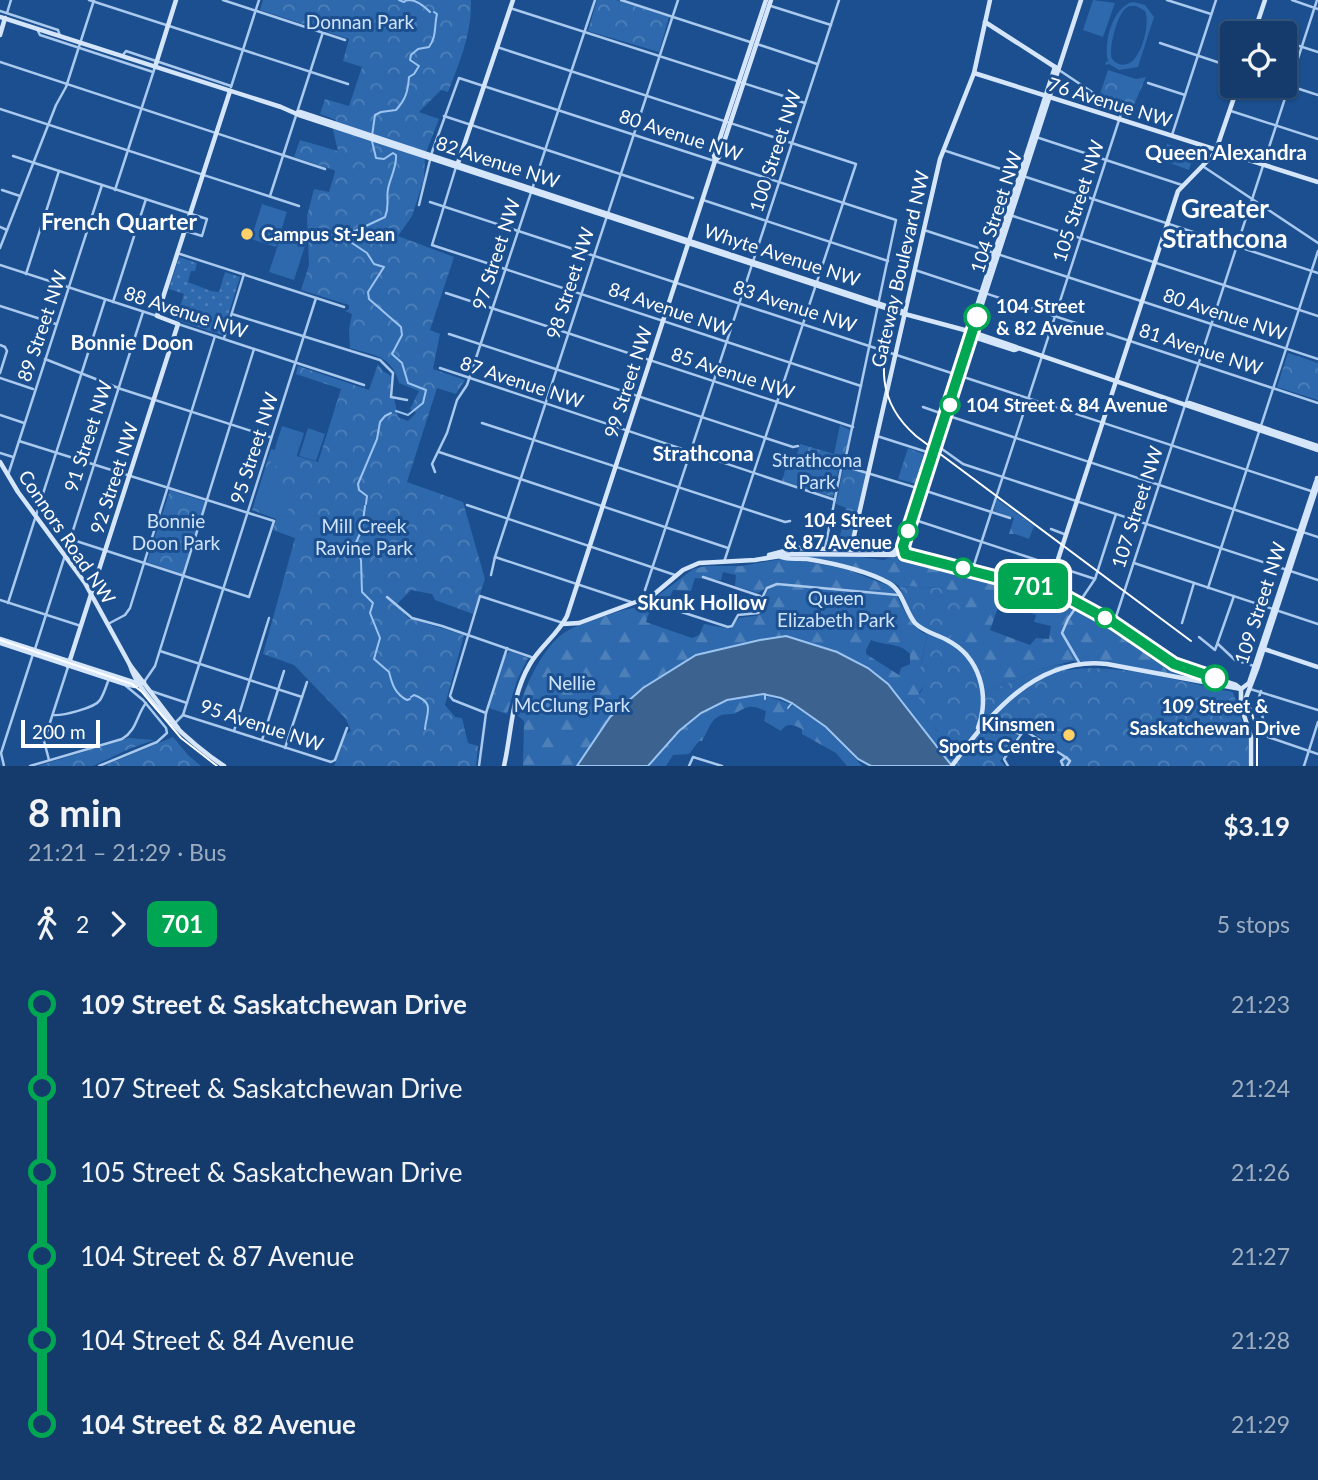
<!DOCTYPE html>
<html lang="en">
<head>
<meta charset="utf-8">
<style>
	:root { --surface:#143b6b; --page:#1d4271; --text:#f1f3f6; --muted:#9dadc1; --line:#33557e }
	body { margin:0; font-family:Lato,sans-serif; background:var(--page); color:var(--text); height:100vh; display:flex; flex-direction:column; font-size:26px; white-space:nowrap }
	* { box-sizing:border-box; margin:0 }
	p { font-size:23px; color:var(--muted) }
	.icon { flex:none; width:38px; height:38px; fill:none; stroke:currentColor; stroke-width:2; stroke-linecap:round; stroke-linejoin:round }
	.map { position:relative; height:766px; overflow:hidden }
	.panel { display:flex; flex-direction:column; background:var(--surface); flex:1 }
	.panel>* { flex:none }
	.badge { padding:0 14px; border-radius:10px; font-size:24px; line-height:46px }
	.fabs { position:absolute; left:1220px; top:21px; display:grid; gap:14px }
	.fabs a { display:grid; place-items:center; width:77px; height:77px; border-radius:7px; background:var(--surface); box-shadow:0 2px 5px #0004,0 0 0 2px var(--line); font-size:35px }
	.scale { position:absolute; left:21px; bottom:18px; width:79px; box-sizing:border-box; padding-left:7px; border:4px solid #fff; border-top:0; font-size:19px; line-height:24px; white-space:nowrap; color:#fff; -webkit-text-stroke:5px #1b4f8f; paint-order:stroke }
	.map>.badge { position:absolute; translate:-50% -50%; box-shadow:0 0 0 4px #fff }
	.legs { display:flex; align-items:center; gap:10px; height:77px; padding:0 28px; font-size:23px }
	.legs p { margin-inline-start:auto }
	.head { display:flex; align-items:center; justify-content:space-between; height:119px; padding:0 28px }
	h1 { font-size:38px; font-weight:700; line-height:52px }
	ul { padding:0 28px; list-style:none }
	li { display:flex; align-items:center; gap:24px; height:84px; font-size:26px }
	li i { display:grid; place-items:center; width:10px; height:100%; margin:0 9px; background:currentColor }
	li i::after { content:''; width:18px; height:18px; margin:-9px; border:5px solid; border-radius:50%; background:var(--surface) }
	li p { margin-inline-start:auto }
	li:first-child i { background:linear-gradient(#0000 50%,currentColor 0) }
	li:last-child i { background:linear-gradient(currentColor 50%,#0000 0) }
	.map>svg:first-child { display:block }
</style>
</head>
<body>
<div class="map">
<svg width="1318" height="766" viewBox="0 0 1318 766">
	<defs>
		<pattern id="grass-dots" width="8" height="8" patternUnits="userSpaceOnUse" patternTransform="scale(1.75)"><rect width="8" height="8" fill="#2e69ad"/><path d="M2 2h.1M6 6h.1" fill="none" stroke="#4d80b9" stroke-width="1.8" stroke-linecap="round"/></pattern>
		<pattern id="forest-firs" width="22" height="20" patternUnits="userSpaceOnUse" patternTransform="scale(1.75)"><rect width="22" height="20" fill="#2e69ad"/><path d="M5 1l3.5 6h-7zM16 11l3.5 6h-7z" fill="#4d80b9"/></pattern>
		<pattern id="park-crowns" width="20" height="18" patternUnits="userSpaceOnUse" patternTransform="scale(1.75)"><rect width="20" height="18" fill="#2e69ad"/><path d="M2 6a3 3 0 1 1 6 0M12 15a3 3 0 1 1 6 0" fill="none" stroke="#4d80b9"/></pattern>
	</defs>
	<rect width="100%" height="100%" fill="#1b4f8f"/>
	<polygon fill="url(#grass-dots)" points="179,257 197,263 195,271 191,271 188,282 211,291 219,292 225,272 240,277 222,335 176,320 184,294 169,289"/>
	<g fill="url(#forest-firs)" fill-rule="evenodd">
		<polygon points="997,499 1034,526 1029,539 1015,534 1009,534 1014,518 994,511"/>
		<path d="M803 556H855L883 560 900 556 905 558 910 564 921 562 925 568C937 564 953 572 966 575L968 572 984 576 990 583 1017 587V592L1027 596 1032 593 1047 598H1064L1175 668 1225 684 1111 664 1073 661 1040 669 995 689 948 639 943 588 899 586 887 579 856 568ZM1000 602 1036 615 1034 622 1051 626 1049 639 1036 638 1030 645 990 630Z"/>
		<path d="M781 559 804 561 846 569 892 587C904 605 906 624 927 635L921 664 924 686 919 693 937 732 929 739 888 684 868 668 837 652 786 636 760 640 697 655 643 688 610 717 577 766H523L524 721 518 716C522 690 543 645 567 631 579 624 594 620 608 615 623 610 635 606 651 607L646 622 692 638 699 635 704 624 730 629 739 618C754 615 773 619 764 596L769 589 768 587 758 593 735 586 736 575 723 572 721 580 695 578 691 591 673 590 666 605 644 603 655 598 693 569 706 566H741ZM871 640C884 646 900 642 910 654V664L901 668 899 675 866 654V650Z"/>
		<polygon points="510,651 528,658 517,680 507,714 489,708 506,655"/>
		<path d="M763 694 765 699 767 696 790 704 787 708 789 709 794 704 831 731 862 766H847L836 753 802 734V729C794 725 787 722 781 731L764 721 766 711C749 704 748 706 734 714 711 713 712 724 702 741H699L689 754 673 755 666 766H648C675 728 715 696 763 694Z"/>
	</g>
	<g fill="url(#park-crowns)">
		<path d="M263 0H471C472 33 460 62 448 92L441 90 419 112 439 119 425 155 424 179 412 216 398 236 454 257 430 330 440 334 433 369 465 380 456 394 437 388 407 482 463 502 485 579 473 614 435 600 432 594 411 590 397 604 408 618 464 635 445 705 455 717 462 718 468 743 478 746 476 766H334L346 734 351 731 346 719 294 665 263 654 295 538 273 530 276 519 252 510 271 449 318 462 341 389 296 374 298 366 369 390 378 364 383 371 391 376 390 394 394 398 398 417 408 421 416 413 410 409 419 391 399 383C392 356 374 355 350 348L349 329 352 314 345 311 349 309V305L301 290 309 265 307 216 314 189 329 192 335 172 334 170 294 157 300 140 338 151 333 130 336 120 320 114 325 99 349 106 362 67 343 61 349 39 260 10Z"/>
		<polygon points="597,0 616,0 669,17 659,52 588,31"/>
		<polygon points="1108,70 1136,79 1146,77 1130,114 1100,94"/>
		<polygon points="1288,353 1318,363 1318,400 1277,387"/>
		<polygon points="840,425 850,430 844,462 840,462 833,497 782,481 786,467 793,467 800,444 834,454"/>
		<polygon points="908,448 926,455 916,484 898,479"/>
		<polygon points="848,467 863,472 867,476 851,543 848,547 828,545 829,539 839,540 846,508 836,504 843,470"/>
		<polygon points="170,490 206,502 183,574 147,562"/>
		<path d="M899 586 943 588 964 595 961 621 949 639C979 656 977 662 995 689L1040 669 1064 664 1067 670C1118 662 1182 682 1233 692L1248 739V766H1061L1063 761 1060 751 1024 727 1000 761 1005 766H952L929 739 937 731 918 697 924 686 920 670 927 635 911 616Z"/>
		<polygon points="173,737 188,755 201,766 104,766"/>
		<polygon points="129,738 154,740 129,749 93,766 38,766"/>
	</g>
	<g fill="#2e69ad" fill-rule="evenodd">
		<polygon points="1093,0 1115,3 1103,37 1083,30"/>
		<path d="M1133 2 1145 5 1154 17 1138 67 1119 70 1109 64 1106 65 1105 63 1108 61C1103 43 1113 6 1133 2ZM1136 6 1145 11C1152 26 1136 83 1112 59 1108 49 1117 16 1125 9 1129 5 1131 6 1136 6Z"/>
		<polygon points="1167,144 1194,153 1189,170 1162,160"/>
		<polygon points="262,204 287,212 276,247 251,239"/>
		<polygon points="281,235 306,243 294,280 269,272"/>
		<polygon points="211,303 224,307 216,329 186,322 189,305 200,310 204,322"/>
		<polygon points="282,426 304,433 292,471 270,464"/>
		<polygon points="308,428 325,434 316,461 299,456"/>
		<path d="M268 486 280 487C292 495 293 507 283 517L258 508 265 487Z"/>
	</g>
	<polygon fill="#3c6290" stroke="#9cc4f0" stroke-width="2" points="786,636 837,652 868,668 888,684 952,766 871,766 858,759 826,727 792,703 781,698 763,694 727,700 701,713 679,731 648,766 577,766 610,717 643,688 696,655 760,640"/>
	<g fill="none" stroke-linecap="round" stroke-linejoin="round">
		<g stroke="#9cc4f0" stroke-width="2">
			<path d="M399 0C409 4 400 1 409 0 418 0 426 8 430 12"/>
			<path d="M372 136 375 115 381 112 396 110C406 99 408 91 409 77L414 74 419 66 410 60 411 55 418 49 429 47C437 36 434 26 437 14L434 12"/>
			<path d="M372 141 376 158 384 159 393 153 396 155C397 167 390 178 388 189 386 199 390 205 385 217L351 233 349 241 367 253 374 264 384 267 368 292 369 299 401 327 402 335 392 354 402 363 408 383 426 390 423 403 408 415 396 411"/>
			<polyline points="366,504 367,496 359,490 358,484 377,439 380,422 385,416 391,413"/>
			<path d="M365 506 362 529 355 545 361 560 362 592 373 603 370 613 380 638 374 659 389 672C392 684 395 694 407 700L410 699"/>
			<path d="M411 697 414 695C436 703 426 713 425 729"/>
			<polyline points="765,699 765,694"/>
			<polyline points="788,708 792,703"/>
		</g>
		<g stroke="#a9c9ee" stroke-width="2.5">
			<polyline points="89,0 348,84"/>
			<polyline points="223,0 345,40"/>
			<polyline points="621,0 750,42"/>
			<polyline points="1167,0 1211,14"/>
			<polyline points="1292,0 1318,9"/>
			<polyline points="771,6 831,25"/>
			<polyline points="510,8 805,103"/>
			<polyline points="0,11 58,30 60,36"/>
			<polyline points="7,13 11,0"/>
			<polyline points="37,29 40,35 153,72"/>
			<polyline points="1284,41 1318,52"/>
			<polyline points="1160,43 1232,67"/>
			<polyline points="757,44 817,64"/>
			<polyline points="497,47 856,164 724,562"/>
			<polyline points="123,55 126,51 231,86"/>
			<polyline points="0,62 325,169"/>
			<polyline points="1148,83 1185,95"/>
			<polyline points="1284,84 1318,95"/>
			<polyline points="231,87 259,0"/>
			<polyline points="0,109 299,206"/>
			<polyline points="1231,111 1318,139"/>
			<polyline points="444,116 693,198"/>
			<polyline points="1172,135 1216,0"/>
			<polyline points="1036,137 1182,185"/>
			<polyline points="943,150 1019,175"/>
			<polyline points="13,156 207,219 202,236 186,231"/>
			<polyline points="456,167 432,245 861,386"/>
			<polyline points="1204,167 1318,243"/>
			<polyline points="1026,177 1318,273"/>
			<polyline points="2,190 20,196"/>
			<polyline points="115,190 155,67"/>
			<polyline points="270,196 323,32"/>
			<polyline points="703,200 888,261"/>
			<polyline points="430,202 1311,491"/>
			<polyline points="419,205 432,152 459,78 896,220 845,461"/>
			<polyline points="1013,216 1318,316"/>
			<polyline points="0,227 7,230"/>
			<polyline points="924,230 1318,359"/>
			<polyline points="0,248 56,105 66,87 94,0"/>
			<polyline points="177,253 344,307"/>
			<polyline points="0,265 157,316"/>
			<polyline points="915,270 1318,403"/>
			<polyline points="26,274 59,171"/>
			<polyline points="446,293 853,427"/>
			<polyline points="113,302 146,199"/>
			<polyline points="0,306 56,324"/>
			<polyline points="232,314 380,360 393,373 391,397 407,400"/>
			<polyline points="178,324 364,385"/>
			<polyline points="449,334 793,447 798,446"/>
			<polyline points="224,338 244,274"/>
			<polyline points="0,345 5,347 7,351 0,373"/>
			<polyline points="45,359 121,389 270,437"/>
			<polyline points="440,368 835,500"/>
			<polyline points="0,378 33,389"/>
			<polyline points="923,407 940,413"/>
			<polyline points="0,415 24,423"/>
			<polyline points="946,415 1318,537"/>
			<polyline points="482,423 785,522 790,521"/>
			<polyline points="877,436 930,453"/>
			<polyline points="19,441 274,521 249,597 70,539"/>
			<polyline points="935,444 963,464 1318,580"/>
			<polyline points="439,452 728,548"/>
			<polyline points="0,453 13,457"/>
			<polyline points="435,472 432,464 447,433 457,400 467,385 595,0"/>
			<polyline points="8,475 102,185"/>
			<polyline points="923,490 1010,518"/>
			<polyline points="467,505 675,575"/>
			<polyline points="912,519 1095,579"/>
			<polyline points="1051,529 1064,534"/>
			<polyline points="825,548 841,469 844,466 917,488"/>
			<polyline points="495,557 631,602"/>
			<polyline points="1134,563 1318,624"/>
			<polyline points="972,571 1121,114 1119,110 1059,70"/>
			<polyline points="491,575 495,557 678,0"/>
			<polyline points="1208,588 1318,251"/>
			<polyline points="645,590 839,0"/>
			<polyline points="387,597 412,618 442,626 534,658"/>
			<polyline points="762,598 767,588 777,584 898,595"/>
			<polyline points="0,600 81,626"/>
			<polyline points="639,602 666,607 728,627 732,626 738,615 758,613 764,609 765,603 760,596 703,577"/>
			<polyline points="8,603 105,300"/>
			<polyline points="1114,623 1317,0"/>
			<polyline points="1182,623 1194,583"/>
			<polyline points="108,624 125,615 130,608 215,336"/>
			<polyline points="1199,637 1215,650 1234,596"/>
			<polyline points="1218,644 1235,660 1254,666"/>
			<polyline points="35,649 143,312"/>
			<polyline points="160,651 302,697"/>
			<polyline points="1080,664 1062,633 1068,619 1095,579 1116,514"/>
			<polyline points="144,682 155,666 254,349"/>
			<polyline points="1250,689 1318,710"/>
			<polyline points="151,691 187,703"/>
			<polyline points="1261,691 1258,700 1268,737 1318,754"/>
			<polyline points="486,713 453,700 450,696 480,596 563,623"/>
			<path d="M53 715C62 716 95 708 100 700 104 694 106 686 109 679"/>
			<polyline points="183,715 331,762 335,760 347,728"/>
			<polyline points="990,717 1001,727 1020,734"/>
			<polyline points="175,723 183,715 316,298"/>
			<polyline points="1011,730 1023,731"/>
			<polyline points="234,731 269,618"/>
			<polyline points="262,740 284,671"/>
			<polyline points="285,748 307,682"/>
			<polyline points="49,760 44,741 68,667"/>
			<polyline points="4,766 1,753 33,654"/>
			<path d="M30 766 122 739C137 730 136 716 146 703"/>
			<polyline points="99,766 157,742 167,733 166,728 143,700 126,686"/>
			<polyline points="479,766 486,713 507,648"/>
			<polyline points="689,766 693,757 722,766"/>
			<polyline points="1008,766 1004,759 1024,730 1067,758"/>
			<polyline points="1063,766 1061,761 1066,757 1070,761 1067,766"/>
			<polyline points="1304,766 1318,722"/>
		</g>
		<g stroke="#d6e6fa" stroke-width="4.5">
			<polyline points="0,17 281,107 299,115 901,313 972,332 1318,450"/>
			<polyline points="985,22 1055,67"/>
			<polyline points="1254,33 1265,0"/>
			<polyline points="0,35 5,18"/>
			<polyline points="155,67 176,0"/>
			<polyline points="974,73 1318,182"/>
			<polyline points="297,113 300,112 904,312"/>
			<polyline points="715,160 714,156 766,0"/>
			<polyline points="458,163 513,0"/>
			<polyline points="971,336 1014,350 1017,349"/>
			<polyline points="1186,404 1189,403 1318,446"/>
			<polyline points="0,462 18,492 85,583 130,665 178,728"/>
			<polyline points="851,549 940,159 974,73 990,0"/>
			<polyline points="892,551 897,549 900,542 1055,67"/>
			<polyline points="899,553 912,519 1081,0"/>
			<polyline points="769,555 796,548 892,551 1066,596"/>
			<path d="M781 557C789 560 798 558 807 559 832 563 867 571 889 583 903 591 905 611 915 623 924 632 936 634 947 640 980 657 990 695 978 728"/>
			<polyline points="1048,590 1178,191 1215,153 1238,86"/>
			<polyline points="1089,609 1174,664 1236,685 1240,688"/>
			<polyline points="563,624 579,623 652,596 683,570 699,563 755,560 793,554 894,555 899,553"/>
			<polyline points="0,639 139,684"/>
			<polyline points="0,643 125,684 135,686 144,682"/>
			<polyline points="1261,648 1318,667"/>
			<path d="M130 665C140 699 195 747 224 766"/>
			<polyline points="68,666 178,324 157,316 230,91"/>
			<polyline points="1241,689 1249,683 1316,482"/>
			<polyline points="1241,689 1241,705"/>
			<path d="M504 766C512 731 511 696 530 664 540 647 558 634 567 616L715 161 719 157 771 0"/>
			<path d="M952 766C988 715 1037 656 1107 664L1241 689"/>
			<polyline points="1251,766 1251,737 1243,712 1244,703 1257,669 1316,490 1317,478"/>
		</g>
		<g stroke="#fff" stroke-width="2">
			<path d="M892 316C881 364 875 400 916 436L1191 641"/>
			<polyline points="0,640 132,684 142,692 181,738 217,766"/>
			<polyline points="1248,700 1257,731 1257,766"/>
		</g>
		<polyline stroke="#d6e6fa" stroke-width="4.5" points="1066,596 1089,609"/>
	</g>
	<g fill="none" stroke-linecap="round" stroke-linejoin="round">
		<g stroke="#fff" stroke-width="16">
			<polyline id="line-1" points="977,317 903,546 905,554 1061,594 1114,623 1174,664 1215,678"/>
		</g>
		<use href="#line-1" stroke="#00a651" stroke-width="10"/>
	</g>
	<g fill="#ffd166" stroke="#1b4f8f" stroke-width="2.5">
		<circle cx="247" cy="234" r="7"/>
		<circle cx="1069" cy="735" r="7"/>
	</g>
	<g fill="#fff" stroke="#00a651" stroke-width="3.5">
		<circle cx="977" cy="317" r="12"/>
		<circle cx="950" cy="405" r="9"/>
		<circle cx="908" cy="531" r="9"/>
		<circle cx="963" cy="568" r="9"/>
		<circle cx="1105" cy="618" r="9"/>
		<circle cx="1215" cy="678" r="12"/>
	</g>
	<g text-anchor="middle" stroke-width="6" stroke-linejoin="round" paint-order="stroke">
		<g font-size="19" fill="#cfe3fa" stroke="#1b4f8f">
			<text x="360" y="29">Donnan Park</text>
			<text x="817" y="467">Strathcona<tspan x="817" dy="22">Park</tspan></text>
			<text x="176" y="528">Bonnie<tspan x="176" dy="22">Doon Park</tspan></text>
			<text x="364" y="533">Mill Creek<tspan x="364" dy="22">Ravine Park</tspan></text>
			<text x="836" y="605">Queen<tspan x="836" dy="22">Elizabeth Park</tspan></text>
			<text x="572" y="690">Nellie<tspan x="572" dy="22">McClung Park</tspan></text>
		</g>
		<g font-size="19" fill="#fff" stroke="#1b4f8f">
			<text transform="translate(1110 102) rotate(17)" y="7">76 Avenue NW</text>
			<text transform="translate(681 135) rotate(18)" y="7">80 Avenue NW</text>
			<text transform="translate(775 151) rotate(-72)" y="7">100 Street NW</text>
			<text transform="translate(498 162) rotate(18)" y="7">82 Avenue NW</text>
			<text transform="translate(1078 201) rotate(-72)" y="7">105 Street NW</text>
			<text transform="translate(996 212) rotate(-72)" y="7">104 Street NW</text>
			<text transform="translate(496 254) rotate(-72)" y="7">97 Street NW</text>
			<text transform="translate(782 255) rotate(18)" y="7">Whyte Avenue NW</text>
			<text transform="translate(900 269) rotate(-77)" y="7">Gateway Boulevard NW</text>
			<text transform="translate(570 283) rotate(-72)" y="7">98 Street NW</text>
			<text transform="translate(795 306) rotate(18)" y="7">83 Avenue NW</text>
			<text transform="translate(670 309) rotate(19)" y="7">84 Avenue NW</text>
			<text transform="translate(186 312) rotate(18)" y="7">88 Avenue NW</text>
			<text transform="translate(1225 314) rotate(18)" y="7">80 Avenue NW</text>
			<text transform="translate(42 326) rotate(-71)" y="7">89 Street NW</text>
			<text transform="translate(1201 349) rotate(18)" y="7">81 Avenue NW</text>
			<text transform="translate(733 373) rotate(18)" y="7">85 Avenue NW</text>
			<text transform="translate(522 382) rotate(18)" y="7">87 Avenue NW</text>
			<text transform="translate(628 382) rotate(-72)" y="7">99 Street NW</text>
			<text transform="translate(88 436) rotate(-72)" y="7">91 Street NW</text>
			<text transform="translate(254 448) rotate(-72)" y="7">95 Street NW</text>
			<text transform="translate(114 478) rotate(-72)" y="7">92 Street NW</text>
			<text transform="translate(1137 507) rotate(-72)" y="7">107 Street NW</text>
			<text transform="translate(67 537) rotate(56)" y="7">Connors Road NW</text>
			<text transform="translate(1260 603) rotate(-72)" y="7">109 Street NW</text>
			<text transform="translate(262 725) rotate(18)" y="7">95 Avenue NW</text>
		</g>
		<g font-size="19" font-weight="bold" fill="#fff" stroke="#1b4f8f" text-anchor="start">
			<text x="261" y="241">Campus St-Jean</text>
			<text x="1055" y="731" text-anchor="end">Kinsmen<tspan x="1055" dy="22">Sports Centre</tspan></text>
		</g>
		<g font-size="19" font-weight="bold" fill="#fff" stroke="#1b4f8f" text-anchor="start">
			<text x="996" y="313">104 Street<tspan x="996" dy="22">&amp; 82 Avenue</tspan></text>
			<text x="966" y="412">104 Street &amp; 84 Avenue</text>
			<text x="892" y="527" text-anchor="end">104 Street<tspan x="892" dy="22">&amp; 87 Avenue</tspan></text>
			<text x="1215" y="713" text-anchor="middle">109 Street &amp;<tspan x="1215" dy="22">Saskatchewan Drive</tspan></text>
		</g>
		<g font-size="21" font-weight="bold" fill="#fff" stroke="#1b4f8f">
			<text x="1226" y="160">Queen Alexandra</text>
			<text x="132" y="350">Bonnie Doon</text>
			<text x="703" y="461">Strathcona</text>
			<text x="702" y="610">Skunk Hollow</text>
		</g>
		<g font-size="23" font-weight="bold" fill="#fff" stroke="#1b4f8f">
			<text x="119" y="230">French Quarter</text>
		</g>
		<g font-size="26" font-weight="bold" fill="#fff" stroke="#1b4f8f">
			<text x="1225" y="218">Greater<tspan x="1225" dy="30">Strathcona</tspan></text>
		</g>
	</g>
</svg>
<div class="fabs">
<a><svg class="icon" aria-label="locate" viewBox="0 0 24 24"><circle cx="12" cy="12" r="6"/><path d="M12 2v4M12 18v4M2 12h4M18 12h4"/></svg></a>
</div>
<div class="scale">200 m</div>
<b class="badge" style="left:1033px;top:586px;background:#00a651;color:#fff">701</b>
</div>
<section class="panel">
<div class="head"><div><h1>8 min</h1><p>21:21 – 21:29 · Bus</p></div><b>$3.19</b></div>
<div class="legs"><svg class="icon" aria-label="walk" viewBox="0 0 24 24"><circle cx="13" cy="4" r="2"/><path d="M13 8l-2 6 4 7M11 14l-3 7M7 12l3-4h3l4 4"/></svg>2<svg class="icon" aria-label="forward" viewBox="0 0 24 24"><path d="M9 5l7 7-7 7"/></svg><b class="badge" style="background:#00a651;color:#fff">701</b><p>5 stops</p></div>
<ul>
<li><i style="color:#00a651"></i><b>109 Street &amp; Saskatchewan Drive</b><p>21:23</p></li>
<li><i style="color:#00a651"></i><span>107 Street &amp; Saskatchewan Drive</span><p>21:24</p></li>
<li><i style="color:#00a651"></i><span>105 Street &amp; Saskatchewan Drive</span><p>21:26</p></li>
<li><i style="color:#00a651"></i><span>104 Street &amp; 87 Avenue</span><p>21:27</p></li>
<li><i style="color:#00a651"></i><span>104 Street &amp; 84 Avenue</span><p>21:28</p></li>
<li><i style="color:#00a651"></i><b>104 Street &amp; 82 Avenue</b><p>21:29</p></li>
</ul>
</section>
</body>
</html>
